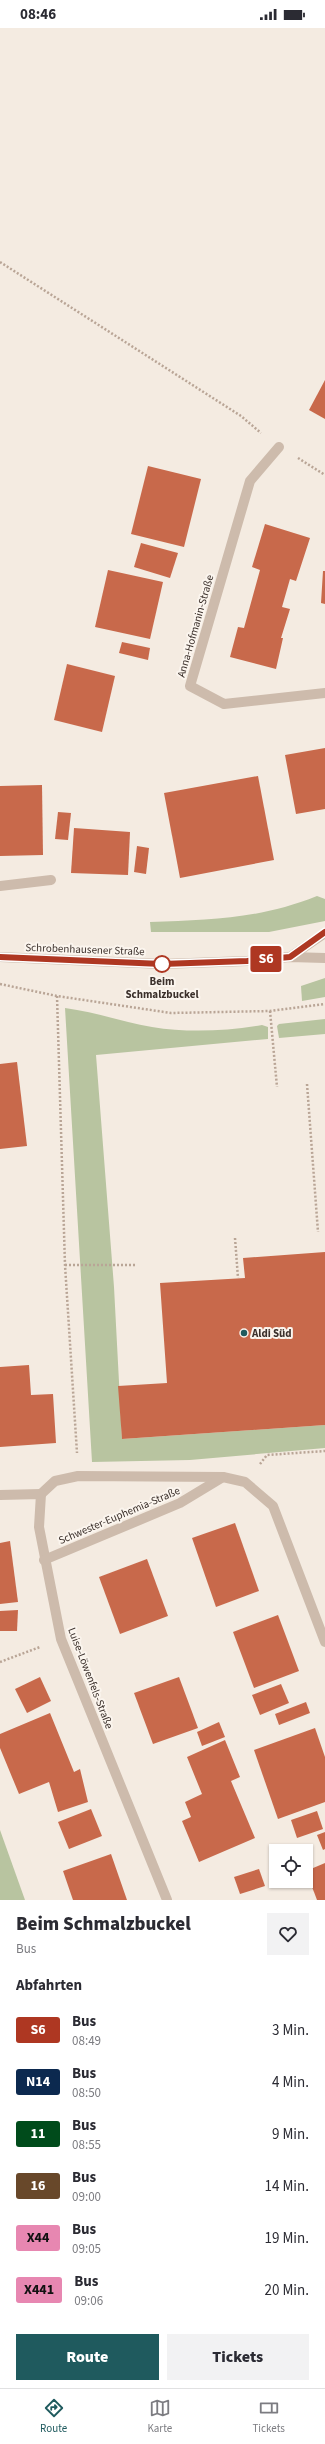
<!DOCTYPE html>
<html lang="de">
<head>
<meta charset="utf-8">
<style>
	:root { --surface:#fff; --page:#f2f2f3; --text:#2b2b33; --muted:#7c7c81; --line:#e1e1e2; --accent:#1f5a5e }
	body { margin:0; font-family:"Source Sans 3",sans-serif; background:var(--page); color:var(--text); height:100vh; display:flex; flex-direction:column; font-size:15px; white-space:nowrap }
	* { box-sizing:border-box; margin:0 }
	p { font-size:13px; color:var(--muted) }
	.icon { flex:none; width:22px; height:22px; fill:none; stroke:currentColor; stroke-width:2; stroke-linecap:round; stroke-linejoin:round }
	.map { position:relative; height:1872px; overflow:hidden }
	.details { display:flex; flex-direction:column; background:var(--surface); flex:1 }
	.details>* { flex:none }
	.badge { padding:0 8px; border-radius:3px; font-size:14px; line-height:26px }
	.tools { position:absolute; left:269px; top:1816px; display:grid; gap:8px }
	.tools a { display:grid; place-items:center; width:44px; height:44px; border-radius:0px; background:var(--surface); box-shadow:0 1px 3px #0004; font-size:20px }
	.map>.badge { position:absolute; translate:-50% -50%; box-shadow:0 0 0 2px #fff }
	h2 { padding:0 16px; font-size:15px; line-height:36px }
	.round { display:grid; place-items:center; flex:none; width:42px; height:42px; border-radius:0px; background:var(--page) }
	.summary { display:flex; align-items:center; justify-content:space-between; height:68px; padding:0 16px }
	h1 { font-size:19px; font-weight:800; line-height:30px }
	.cta { display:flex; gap:8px; margin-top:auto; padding:8px 16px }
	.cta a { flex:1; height:46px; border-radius:0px; background:var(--accent); color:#fff; font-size:16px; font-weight:800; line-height:46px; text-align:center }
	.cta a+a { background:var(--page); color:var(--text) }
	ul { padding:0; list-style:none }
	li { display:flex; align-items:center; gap:12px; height:52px; padding:0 16px }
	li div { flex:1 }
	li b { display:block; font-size:15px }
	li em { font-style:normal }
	li .badge { min-width:44px; font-weight:700; text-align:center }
	.status { display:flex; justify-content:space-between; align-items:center; height:28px; padding:0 20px; background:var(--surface); direction:ltr }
	.status svg { height:11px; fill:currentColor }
	.tabs { display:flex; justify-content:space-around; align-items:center; height:56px; border-top:1px solid var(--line); background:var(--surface); font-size:11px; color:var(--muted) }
	.tabs a { display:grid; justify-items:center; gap:2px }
	.tabs .active { color:var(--accent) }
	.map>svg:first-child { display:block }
</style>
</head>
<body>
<div class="status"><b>08:46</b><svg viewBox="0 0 49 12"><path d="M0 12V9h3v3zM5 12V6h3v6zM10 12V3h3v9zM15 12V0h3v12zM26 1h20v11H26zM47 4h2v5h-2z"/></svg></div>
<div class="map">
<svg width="325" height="1872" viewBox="0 0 325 1872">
	<rect width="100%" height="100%" fill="#f4ebe1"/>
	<g fill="#b8c4a0">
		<path d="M317 868 325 871V893L269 904H151L150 894C211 892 259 891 317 868Z"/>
		<polygon points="325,950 325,969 302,973 301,958"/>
		<path d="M65 980C95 984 123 994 152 999 188 1005 227 1003 262 997L268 999V1011L96 1027 114 1259 122 1411 325 1397V1420L190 1432 92 1434Z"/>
		<polygon points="325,991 325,1006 279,1010 277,998 279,996"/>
		<polygon points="0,1802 25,1872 0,1872"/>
	</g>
	<g fill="#c8694b">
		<polygon points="325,352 325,391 309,382"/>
		<polygon points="148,438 201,451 184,519 131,506"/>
		<polygon points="265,496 310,510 296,553 290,551 282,579 290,581 281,610 283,610 276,641 230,629 238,599 244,600 260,542 252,539"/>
		<polygon points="141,515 178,525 170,550 134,539"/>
		<polygon points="108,542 163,554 150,611 95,599"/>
		<polygon points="323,543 325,543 325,576 321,575"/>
		<polygon points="122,614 150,620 148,632 119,625"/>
		<polygon points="67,636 115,648 102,704 54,692"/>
		<polygon points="325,720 325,781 296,786 285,727"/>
		<polygon points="258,748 274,832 180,850 164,765"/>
		<polygon points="42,757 43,827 0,828 0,758"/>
		<polygon points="58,784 71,785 68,812 55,811"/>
		<polygon points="74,800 130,804 128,847 71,845"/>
		<polygon points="137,818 149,820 146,846 134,844"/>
		<polygon points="17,1034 27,1118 0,1121 0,1036"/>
		<polygon points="325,1224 325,1397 122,1411 118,1358 167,1355 160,1255 245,1250 243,1230"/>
		<polygon points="29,1337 31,1367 53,1366 56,1415 0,1419 0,1339"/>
		<polygon points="235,1495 259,1563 216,1579 192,1510"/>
		<polygon points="10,1513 18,1574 0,1576 0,1515"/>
		<polygon points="147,1531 168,1588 120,1606 99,1549"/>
		<polygon points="18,1582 17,1603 0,1603 0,1583"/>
		<polygon points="278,1587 299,1643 254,1660 233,1604"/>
		<polygon points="40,1649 51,1673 27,1685 15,1661"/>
		<polygon points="179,1649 198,1700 153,1716 134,1665"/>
		<polygon points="281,1656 289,1675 260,1687 252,1667"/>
		<polygon points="306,1674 310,1685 279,1697 275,1686"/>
		<polygon points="50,1685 74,1744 80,1741 88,1774 58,1784 49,1754 19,1766 0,1720 0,1706"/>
		<polygon points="219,1694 225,1709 202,1718 197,1704"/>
		<polygon points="315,1700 325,1729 325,1774 278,1791 254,1722"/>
		<polygon points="225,1712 240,1749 231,1753 255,1810 199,1834 182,1793 191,1789 185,1774 202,1766 187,1729"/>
		<polygon points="91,1781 102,1808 69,1821 58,1794"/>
		<polygon points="317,1783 323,1801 297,1810 291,1792"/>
		<polygon points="325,1804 325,1821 323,1822 317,1807"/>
		<polygon points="111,1826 127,1872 73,1872 63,1843"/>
		<polygon points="325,1835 325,1872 317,1872 306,1843"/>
		<polygon points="259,1841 265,1858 240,1866 234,1849"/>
	</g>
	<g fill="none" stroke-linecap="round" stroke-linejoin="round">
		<g stroke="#b9a596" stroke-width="2.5" stroke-dasharray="2 2" stroke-linecap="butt">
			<polyline points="0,234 241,388 261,405"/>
			<polyline points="298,430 325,447"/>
			<polyline points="0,956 57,968 171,985 270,983 325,976"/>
			<polyline points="57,968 65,1237 77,1425"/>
			<polyline points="270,983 277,1059"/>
			<polyline points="307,1056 318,1204"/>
			<polyline points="235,1210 238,1250"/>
			<polyline points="65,1237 137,1237"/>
			<polyline points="260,1436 267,1427 325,1423"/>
			<polyline points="0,1634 40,1619"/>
		</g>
		<polyline stroke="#cdbbac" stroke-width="10" points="0,858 51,852"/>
		<g stroke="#cdbbac" stroke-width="10">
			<polyline points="279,419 250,453 190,658 224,676 325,665"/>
			<polyline points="41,1466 55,1453 78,1448 223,1449 245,1454 273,1478 325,1614"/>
			<polyline points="0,1467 41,1466 39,1499 61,1611 167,1872"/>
			<polyline points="44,1532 180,1475 223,1449"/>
		</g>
		<g stroke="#cdbbac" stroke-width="10">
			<polyline points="0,929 162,936 247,933 290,929 325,930"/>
			<polyline points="290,929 325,905"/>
		</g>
	</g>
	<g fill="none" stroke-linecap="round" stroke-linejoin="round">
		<g stroke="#fff" stroke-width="9">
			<polyline id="line" points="0,929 162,936 247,933 290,929 325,904"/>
		</g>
		<use href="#line" stroke="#ae3722" stroke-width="6"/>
	</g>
	<circle fill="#fff" stroke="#ae3722" stroke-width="2" cx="162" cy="936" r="8"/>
	<circle fill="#1f5a5e" stroke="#fbf5ee" stroke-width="1.5" cx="244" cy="1305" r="4"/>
	<g text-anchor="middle" stroke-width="4" stroke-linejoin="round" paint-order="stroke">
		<g font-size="11" fill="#3b302b" stroke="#fbf5ee">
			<text transform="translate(195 598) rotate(-74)" y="4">Anna-Hofmanin-Straße</text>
			<text transform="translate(85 921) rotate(2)" y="4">Schrobenhausener Straße</text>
			<text transform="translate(119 1487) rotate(-23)" y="4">Schwester-Euphemia-Straße</text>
			<text transform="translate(91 1650) rotate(69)" y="4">Luise-Löwenfels-Straße</text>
		</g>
		<g font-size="11" font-weight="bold" fill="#3b302b" stroke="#fbf5ee">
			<text x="162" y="957">Beim<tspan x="162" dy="13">Schmalzbuckel</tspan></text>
		</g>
		<g font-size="11" font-weight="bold" fill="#3b302b" stroke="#fbf5ee" text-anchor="start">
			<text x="252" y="1309">Aldi Süd</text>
		</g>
	</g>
</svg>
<div class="tools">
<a><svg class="icon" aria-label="locate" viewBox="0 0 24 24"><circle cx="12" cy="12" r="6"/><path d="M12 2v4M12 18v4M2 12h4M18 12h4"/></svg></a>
</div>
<b class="badge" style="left:266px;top:931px;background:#ae3722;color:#fff">S6</b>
</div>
<section class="details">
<div class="summary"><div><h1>Beim Schmalzbuckel</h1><p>Bus</p></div><a class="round"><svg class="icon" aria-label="heart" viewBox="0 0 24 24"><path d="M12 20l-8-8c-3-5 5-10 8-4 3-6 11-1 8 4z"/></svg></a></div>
<h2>Abfahrten</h2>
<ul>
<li><span class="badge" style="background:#ae3722;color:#fff">S6</span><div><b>Bus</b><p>08:49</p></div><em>3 Min.</em></li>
<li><span class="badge" style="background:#0c294f;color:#fff">N14</span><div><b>Bus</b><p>08:50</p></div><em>4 Min.</em></li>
<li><span class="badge" style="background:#004b1b;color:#fff">11</span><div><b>Bus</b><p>08:55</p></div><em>9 Min.</em></li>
<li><span class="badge" style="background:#68482a;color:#fff">16</span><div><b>Bus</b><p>09:00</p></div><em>14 Min.</em></li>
<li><span class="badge" style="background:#e787b1;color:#111">X44</span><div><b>Bus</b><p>09:05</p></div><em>19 Min.</em></li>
<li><span class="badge" style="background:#e787b1;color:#111">X441</span><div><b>Bus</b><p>09:06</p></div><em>20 Min.</em></li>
</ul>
<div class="cta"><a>Route</a><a>Tickets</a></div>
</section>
<nav class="tabs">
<a class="active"><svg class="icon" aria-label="directions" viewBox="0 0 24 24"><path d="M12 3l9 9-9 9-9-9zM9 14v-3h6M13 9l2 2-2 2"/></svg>Route</a>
<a><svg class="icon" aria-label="map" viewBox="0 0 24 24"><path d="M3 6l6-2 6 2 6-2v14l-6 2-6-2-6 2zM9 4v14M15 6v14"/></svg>Karte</a>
<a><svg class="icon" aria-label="tickets" viewBox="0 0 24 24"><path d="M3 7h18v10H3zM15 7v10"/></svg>Tickets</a>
</nav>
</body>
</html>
